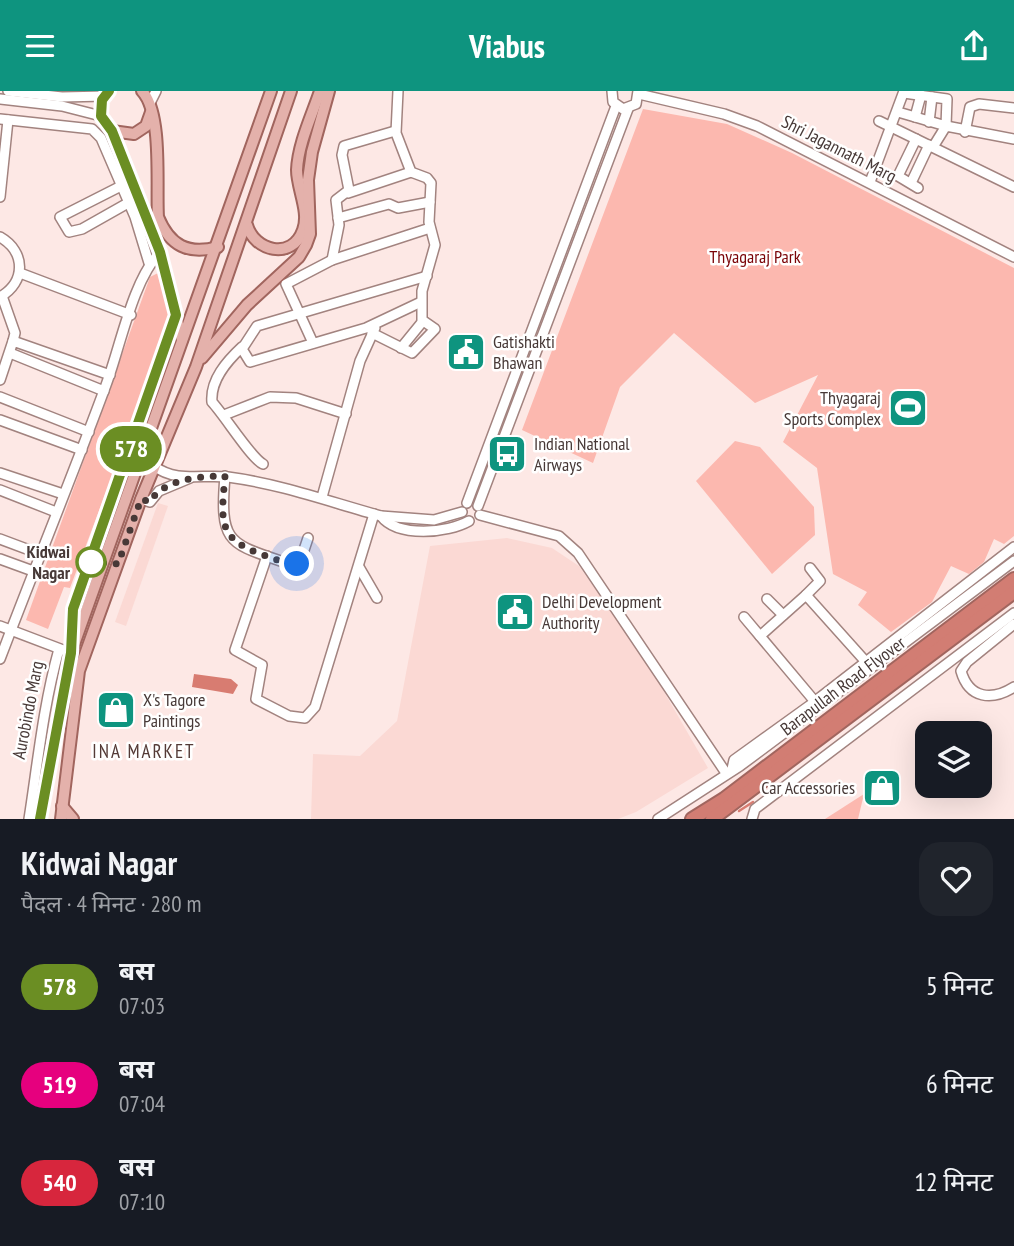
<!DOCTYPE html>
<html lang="hi">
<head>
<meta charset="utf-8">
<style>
	:root { --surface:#171b24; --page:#20242c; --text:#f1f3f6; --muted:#9ea1a6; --accent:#0e947f }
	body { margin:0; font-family:"PT Sans Narrow","Noto Sans Devanagari",sans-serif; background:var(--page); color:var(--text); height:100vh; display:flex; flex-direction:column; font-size:26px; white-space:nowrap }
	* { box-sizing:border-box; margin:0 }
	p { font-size:23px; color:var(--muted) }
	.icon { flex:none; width:38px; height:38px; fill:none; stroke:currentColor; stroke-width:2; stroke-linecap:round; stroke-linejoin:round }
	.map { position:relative; height:728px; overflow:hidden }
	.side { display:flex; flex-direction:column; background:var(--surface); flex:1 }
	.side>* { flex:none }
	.badge { padding:0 14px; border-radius:23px; font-size:24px; line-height:46px }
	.tools { position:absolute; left:915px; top:630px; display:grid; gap:14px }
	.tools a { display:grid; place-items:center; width:77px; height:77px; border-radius:14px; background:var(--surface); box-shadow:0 7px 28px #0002; font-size:35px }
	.you { position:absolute; width:35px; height:35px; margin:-18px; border:5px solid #fff; border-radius:50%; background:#1a73e8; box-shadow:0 0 0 10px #1a73e833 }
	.map>.badge { position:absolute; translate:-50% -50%; box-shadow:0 0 0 4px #fff }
	.round { display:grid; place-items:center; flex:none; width:74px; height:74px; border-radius:21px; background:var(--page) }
	.overview { display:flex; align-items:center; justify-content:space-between; height:119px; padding:0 21px }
	h1 { font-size:33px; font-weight:700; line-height:52px }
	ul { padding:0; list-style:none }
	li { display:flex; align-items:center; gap:21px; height:98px; padding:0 21px }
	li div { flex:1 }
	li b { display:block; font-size:26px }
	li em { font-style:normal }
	li .badge { min-width:77px; font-weight:700; text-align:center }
	header { display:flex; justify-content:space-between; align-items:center; height:91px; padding:0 21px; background:var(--accent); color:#fff; font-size:32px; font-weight:700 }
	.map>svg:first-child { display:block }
</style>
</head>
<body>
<header><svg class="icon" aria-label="menu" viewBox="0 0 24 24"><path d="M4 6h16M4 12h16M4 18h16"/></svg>Viabus<svg class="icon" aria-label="share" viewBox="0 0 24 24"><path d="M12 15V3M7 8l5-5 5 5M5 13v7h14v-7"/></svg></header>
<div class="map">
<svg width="1014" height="728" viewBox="0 0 1014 728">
	<rect width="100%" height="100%" fill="#fde8e5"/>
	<g fill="#fbd9d4">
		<polygon points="158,412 168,415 126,535 115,531"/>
		<polygon points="507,447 552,457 579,475 644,566 708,677 636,721 618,728 311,728 313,663 360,665 397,630 430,455"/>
	</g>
	<g fill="#fcb8af">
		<polygon points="643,18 727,33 792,62 1014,177 1014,445 1004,453 994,448 984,471 969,483 951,475 932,511 891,541 858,514 867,501 833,483 817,377 783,351 818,284 755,312 674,242 620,296 593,372 522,339"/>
		<polygon points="160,181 172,225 70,497 64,496 48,538 26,529 150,186"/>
		<polygon points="735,350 760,356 814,416 815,444 772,483 696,390"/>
		<polygon points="864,703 858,728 825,728"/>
	</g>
	<polygon fill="#d87c71" points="194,583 231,588 238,594 233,603 192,596"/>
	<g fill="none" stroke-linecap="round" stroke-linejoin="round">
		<polyline stroke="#d87c71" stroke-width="2.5" points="739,720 753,711"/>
		<g stroke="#a2837f" stroke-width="12">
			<g id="minor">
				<polyline points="8,0 62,6 105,5"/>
				<polyline points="612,0 613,11 623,18 636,13 638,0"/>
				<polyline points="639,3 724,23 757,35 1014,166"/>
				<polyline points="0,8 62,15 101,25"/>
				<polyline points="150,12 156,0"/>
				<polyline points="898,21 946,35 947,8 904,2"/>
				<polyline points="915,26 921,4"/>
				<polyline points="0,28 92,38 101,47 135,126 149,172"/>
				<polyline points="879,30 1014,96"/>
				<polyline points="929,31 932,6"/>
				<polyline points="965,41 970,16 979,13 1014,17"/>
				<polyline points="916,48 898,85 918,97"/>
				<polyline points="933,56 946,35 1014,48"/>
				<polyline points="870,91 904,0"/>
				<polyline points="911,92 929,54"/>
				<polyline points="125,93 60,126 69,141 82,138 128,112"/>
				<polyline points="348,102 411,81"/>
				<polyline points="0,106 8,29"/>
				<polyline points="338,127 389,113 398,117 430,111"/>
				<path d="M0 146C26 161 26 191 0 206"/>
				<polyline points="332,169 339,134 336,109 349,99 342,64 344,55 395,40"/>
				<polyline points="20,182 131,224"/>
				<polyline points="2,205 15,242 13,250"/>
				<polyline points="421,211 366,237 250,271 242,258 257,235 427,185"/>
				<polyline points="372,242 412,262 435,238 422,229 422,200 435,154 429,131 431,92 427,87 411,81 396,42 398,0"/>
				<polyline points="313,252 286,193 332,169 430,137"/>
				<path d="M242 256C227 270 210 289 212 311 225 325 251 367 263 373"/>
				<polyline points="401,257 423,230"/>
				<polyline points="10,262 104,300"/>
				<polyline points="0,289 13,250 110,284"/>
				<polyline points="0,306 89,341"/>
				<polyline points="224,324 270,306 296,307 346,323"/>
				<polyline points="0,329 82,359"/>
				<path d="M154 375C176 392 203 383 228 386 281 393 330 411 381 425 398 447 448 442 469 430"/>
				<polyline points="0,382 63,403"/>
				<path d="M225 385C219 456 230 452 292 474L301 468 308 447"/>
				<polyline points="0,399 56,421"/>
				<polyline points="322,406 360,270 375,237"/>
				<polyline points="141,408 150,411 159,400 190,387"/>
				<polyline points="467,412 616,15"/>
				<polyline points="478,415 628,18"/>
				<polyline points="480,424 559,445 578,462 726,682"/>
				<polyline points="381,425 434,429 462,421"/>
				<polyline points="0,448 40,463"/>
				<polyline points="267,465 235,559 262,574 256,608 289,625 305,627 315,616 374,423"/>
				<polyline points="0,468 33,480"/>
				<polyline points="359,476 377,507"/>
				<polyline points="806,504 820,490 810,477"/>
				<polyline points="767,508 783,524"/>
				<polyline points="744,526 817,613"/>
				<path d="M1014 533 967 571 961 580C969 608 992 610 1014 596"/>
				<polyline points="0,535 71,562 73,518 123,383 176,224"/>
				<polyline points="760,545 806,504 866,571"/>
				<path d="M0 568C35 476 72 386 106 294 121 254 132 191 160 161"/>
				<polyline points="732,678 734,669 809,615 1014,456"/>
				<path d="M29 728C38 670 43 616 59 558"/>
				<polyline points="658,728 740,675 1014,470"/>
				<polyline points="752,728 755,718 1014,522"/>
			</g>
		</g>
		<g stroke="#a1655e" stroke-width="14">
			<g id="major">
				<path d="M109 0C97 13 99 29 112 40L134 43 146 35 151 21"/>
				<path d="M142 0C163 22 156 96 158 126 170 155 188 164 218 156"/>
				<polyline points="112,40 160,161 182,249"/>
				<path d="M247 134C254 160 292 170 303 139 310 121 297 98 297 79 298 53 312 24 320 0"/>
				<polyline points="202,267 247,214 299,166 306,154 310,143 308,89 312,61 329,0"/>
				<polyline points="62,715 73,728"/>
				<polyline points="40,728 71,562 271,0"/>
				<polyline points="61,728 79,580 141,408 196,276 291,0"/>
			</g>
		</g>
		<g stroke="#a1655e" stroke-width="16">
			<g id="highway">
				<polyline points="692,728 724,708 1014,488"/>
				<polyline points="712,728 1014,501"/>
			</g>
		</g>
		<use href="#minor" stroke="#fff" stroke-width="9"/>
		<use href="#major" stroke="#e4b1ab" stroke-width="10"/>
		<use href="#highway" stroke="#d27d73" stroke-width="12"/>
	</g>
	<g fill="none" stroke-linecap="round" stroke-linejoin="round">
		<g stroke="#fff" stroke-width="16">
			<polyline id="line" points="40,728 71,562 73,518 176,224 160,161 112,40 101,25 102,9 109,0"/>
		</g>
		<use href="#line" stroke="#6b8e23" stroke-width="10"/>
		<path stroke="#473937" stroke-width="7" stroke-dasharray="0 12.6" d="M91 471 118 473 141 408 150 411C163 388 201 385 225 385 221 432 217 448 266 465 276 468 287 474 297 473"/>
	</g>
	<defs>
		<g id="civic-square" transform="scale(2.0125)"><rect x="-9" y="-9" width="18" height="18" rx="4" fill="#0e947f" stroke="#fff"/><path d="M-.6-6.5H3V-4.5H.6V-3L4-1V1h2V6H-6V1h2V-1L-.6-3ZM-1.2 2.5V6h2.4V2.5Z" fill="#fff"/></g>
		<g id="stadium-square" transform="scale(2.0125)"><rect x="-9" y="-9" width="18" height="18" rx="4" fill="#0e947f" stroke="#fff"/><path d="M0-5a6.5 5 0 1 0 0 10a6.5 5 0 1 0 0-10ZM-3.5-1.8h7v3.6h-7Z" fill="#fff"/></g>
		<g id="bus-square" transform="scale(2.0125)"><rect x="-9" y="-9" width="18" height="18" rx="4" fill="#0e947f" stroke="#fff"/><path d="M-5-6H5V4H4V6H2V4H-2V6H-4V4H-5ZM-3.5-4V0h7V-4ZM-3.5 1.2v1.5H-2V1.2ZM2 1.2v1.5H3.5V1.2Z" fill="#fff"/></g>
		<g id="shop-square" transform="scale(2.0125)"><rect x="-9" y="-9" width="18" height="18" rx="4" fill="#0e947f" stroke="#fff"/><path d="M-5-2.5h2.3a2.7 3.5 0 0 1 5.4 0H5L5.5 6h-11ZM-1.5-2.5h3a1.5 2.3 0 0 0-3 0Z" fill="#fff"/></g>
	</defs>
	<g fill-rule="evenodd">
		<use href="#civic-square" x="466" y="261"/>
		<use href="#stadium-square" x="908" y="317"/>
		<use href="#bus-square" x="507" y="363"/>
		<use href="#civic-square" x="515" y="521"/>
		<use href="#shop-square" x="116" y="619"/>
		<use href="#shop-square" x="882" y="697"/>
	</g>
	<circle fill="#fff" stroke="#6b8e23" stroke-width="3.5" cx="91" cy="471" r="14"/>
	<g text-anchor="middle" stroke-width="5" stroke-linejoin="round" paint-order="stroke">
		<g font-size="18" fill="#473937" stroke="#fff">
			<text transform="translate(839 58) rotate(27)" y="6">Shri Jagannath Marg</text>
			<text transform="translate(843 595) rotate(-37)" y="6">Barapullah Road Flyover</text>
			<text transform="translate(28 619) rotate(-79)" y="6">Aurobindo Marg</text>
		</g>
		<g font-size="18" fill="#7a0408" stroke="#fff">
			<text x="755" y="172">Thyagaraj Park</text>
		</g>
		<g font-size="18" fill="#473937" stroke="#fff" text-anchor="start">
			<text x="493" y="257">Gatishakti<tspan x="493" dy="21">Bhawan</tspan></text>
			<text x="881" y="313" text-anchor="end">Thyagaraj<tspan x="881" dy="21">Sports Complex</tspan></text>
			<text x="534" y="359">Indian National<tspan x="534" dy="21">Airways</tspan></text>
			<text x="542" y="517">Delhi Development<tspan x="542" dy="21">Authority</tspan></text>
			<text x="143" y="615">X's Tagore<tspan x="143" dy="21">Paintings</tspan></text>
			<text x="855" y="703" text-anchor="end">Car Accessories</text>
		</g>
		<g font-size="18" font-weight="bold" fill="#473937" stroke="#fff" text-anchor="end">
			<text x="70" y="467">Kidwai<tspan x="70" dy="21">Nagar</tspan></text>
		</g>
		<g font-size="19" letter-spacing="2" fill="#543a36" stroke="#fff">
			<text x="144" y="667">INA MARKET</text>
		</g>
	</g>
</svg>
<div class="tools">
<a><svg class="icon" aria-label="layers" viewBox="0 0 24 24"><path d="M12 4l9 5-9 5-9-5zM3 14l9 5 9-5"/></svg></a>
</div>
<div class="you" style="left:297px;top:473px"></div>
<b class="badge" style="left:131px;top:358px;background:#6b8e23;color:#fff">578</b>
</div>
<section class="side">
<div class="overview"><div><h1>Kidwai Nagar</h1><p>पैदल · 4 मिनट · 280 m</p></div><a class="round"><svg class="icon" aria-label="heart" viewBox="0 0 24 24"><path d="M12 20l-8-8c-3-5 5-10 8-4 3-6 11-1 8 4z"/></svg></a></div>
<ul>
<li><span class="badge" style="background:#6b8e23;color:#fff">578</span><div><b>बस</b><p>07:03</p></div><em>5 मिनट</em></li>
<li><span class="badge" style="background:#e6007e;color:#fff">519</span><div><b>बस</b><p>07:04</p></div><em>6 मिनट</em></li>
<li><span class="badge" style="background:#d7263d;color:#fff">540</span><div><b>बस</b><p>07:10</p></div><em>12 मिनट</em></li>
</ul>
</section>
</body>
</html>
